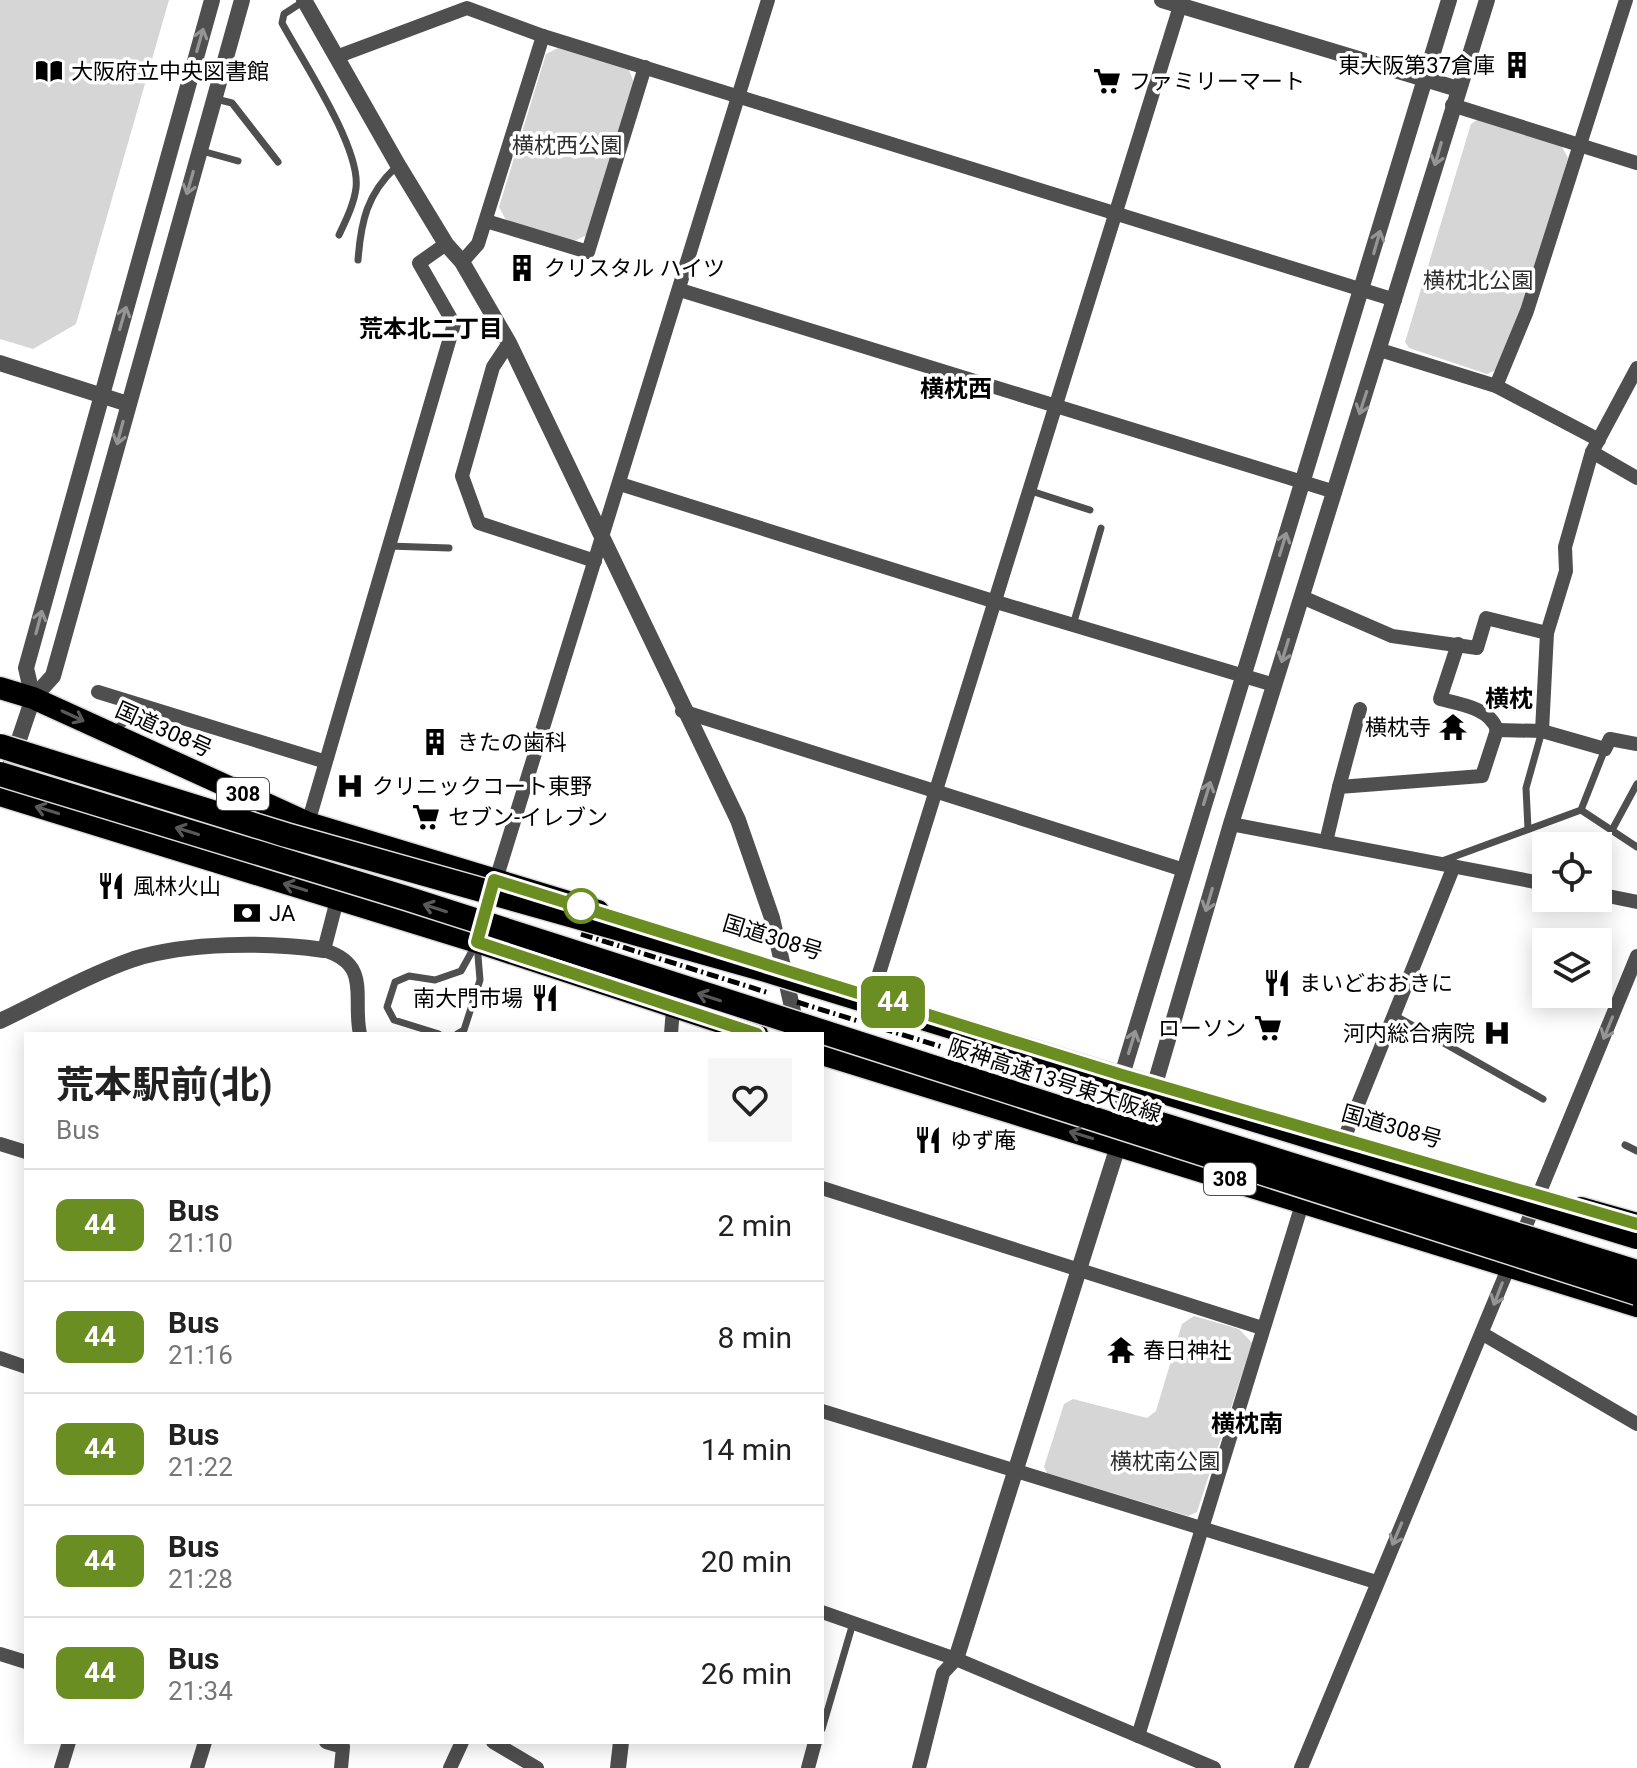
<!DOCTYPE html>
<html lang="en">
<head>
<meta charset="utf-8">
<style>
	:root { --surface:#fff; --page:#f6f6f6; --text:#222; --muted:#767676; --line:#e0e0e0 }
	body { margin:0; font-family:Roboto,"Noto Sans JP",sans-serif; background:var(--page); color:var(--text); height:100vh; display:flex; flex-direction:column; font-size:30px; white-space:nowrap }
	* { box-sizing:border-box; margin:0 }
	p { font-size:26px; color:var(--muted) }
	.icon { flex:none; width:44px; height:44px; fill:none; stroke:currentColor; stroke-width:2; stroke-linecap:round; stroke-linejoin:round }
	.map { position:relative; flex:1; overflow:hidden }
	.details { position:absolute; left:24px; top:1032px; width:800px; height:712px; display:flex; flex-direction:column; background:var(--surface); border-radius:0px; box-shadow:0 4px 20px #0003 }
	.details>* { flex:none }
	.badge { padding:0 16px; border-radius:12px; font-size:28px; line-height:52px }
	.fabs { position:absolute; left:1532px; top:832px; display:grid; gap:16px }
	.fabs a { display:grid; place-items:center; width:80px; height:80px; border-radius:0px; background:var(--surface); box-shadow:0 4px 20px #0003; font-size:40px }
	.map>.badge { position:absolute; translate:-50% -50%; box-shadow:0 0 0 4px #fff }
	.round { display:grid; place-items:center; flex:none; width:84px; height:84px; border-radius:0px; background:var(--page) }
	.overview { display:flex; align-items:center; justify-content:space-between; height:136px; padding:0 32px }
	h1 { font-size:38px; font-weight:700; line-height:60px }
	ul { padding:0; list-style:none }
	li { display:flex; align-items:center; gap:24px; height:112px; padding:0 32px; border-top:2px solid var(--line) }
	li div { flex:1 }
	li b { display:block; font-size:30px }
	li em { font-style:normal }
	li .badge { min-width:88px; font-weight:700; text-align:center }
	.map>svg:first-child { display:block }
</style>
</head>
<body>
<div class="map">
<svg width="1637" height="1768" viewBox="0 0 1637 1768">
	<rect width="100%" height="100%" fill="#fff"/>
	<g fill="#d6d6d6">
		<polygon points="0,0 169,0 76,324 33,349 0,339"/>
		<polygon points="558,48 629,70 634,83 587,235 572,242 507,222 499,207 546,54"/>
		<polygon points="1477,120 1561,145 1568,158 1524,307 1496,370 1487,374 1409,348 1405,342 1471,124"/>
		<polygon points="1194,1316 1239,1329 1252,1343 1197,1512 1188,1516 1047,1473 1044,1467 1064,1404 1073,1399 1147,1418 1156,1411 1182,1324"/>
	</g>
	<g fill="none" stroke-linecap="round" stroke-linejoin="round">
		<g stroke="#dbdbdb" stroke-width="25">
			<g id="trunk">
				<polyline points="0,688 33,698 308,823 598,911"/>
				<polyline points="0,795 477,942 757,1034"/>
				<polyline points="822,1054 1637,1306"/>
				<polyline points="1581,1208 1637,1224"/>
			</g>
		</g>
		<g stroke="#4f4f4f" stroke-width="7">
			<path d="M304 1 284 14 282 23C302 60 361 148 356 188 354 204 346 220 339 235"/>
			<polyline points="216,99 232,103 278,162"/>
			<polyline points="202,151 238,161"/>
			<path d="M358 260C361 221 367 194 396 167"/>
			<polyline points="1028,490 1090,510"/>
			<polyline points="388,546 449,548"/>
			<polyline points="1073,625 1101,528"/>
			<polyline points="114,729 138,715"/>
			<polyline points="1581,810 1637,847"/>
			<polyline points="1528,829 1526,788 1542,731"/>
			<polyline points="1612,830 1637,784"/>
			<polyline points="1442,861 1581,810 1605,749"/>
			<polyline points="1394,1015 1543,1099"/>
			<polyline points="439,1034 394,1020 387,1007 395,982 409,976 435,980 461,971 476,944"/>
			<polyline points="457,1034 464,1030 480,980 477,944"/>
			<polyline points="1625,1145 1637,1151"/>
			<polyline points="822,1729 853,1623"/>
		</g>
		<g stroke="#4f4f4f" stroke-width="14">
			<polyline points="336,57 467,8 543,36 1395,300"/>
			<polyline points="1452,105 1637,163"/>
			<polyline points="486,221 588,252 645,67"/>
			<polyline points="462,262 478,244 543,36"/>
			<polyline points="680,290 1335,492"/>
			<polyline points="509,343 493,367 462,476 479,523 595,561"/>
			<polyline points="1380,350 1496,386 1599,440"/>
			<polyline points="1496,386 1527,311 1626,0"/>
			<polyline points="1592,452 1637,478"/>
			<polyline points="620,484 993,601 1274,685"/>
			<polyline points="1302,597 1392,636 1477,648 1486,618 1547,633"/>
			<path d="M1458 644 1440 699C1460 704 1490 708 1497 730"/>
			<polyline points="98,692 323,761"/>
			<polyline points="682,711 1184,870"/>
			<polyline points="1542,731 1547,633 1566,571 1565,547 1592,452 1637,368"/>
			<polyline points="1339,787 1360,709"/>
			<polyline points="308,823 454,324 419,263 446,244"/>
			<polyline points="1231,824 1546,884"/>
			<polyline points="1326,842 1339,787 1482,776 1497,730 1542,731 1605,749 1610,739 1637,744"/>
			<polyline points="1598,894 1637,902"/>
			<path d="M337 900 324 950C372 965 352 997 360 1034"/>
			<polyline points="481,928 768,0"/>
			<polyline points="872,996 1180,6"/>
			<polyline points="671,1034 673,1008"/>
			<polyline points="1344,1139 1454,866"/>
			<polyline points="0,1144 26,1152"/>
			<polyline points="822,1188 1262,1328"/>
			<polyline points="1520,1240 1637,956"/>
			<polyline points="1483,1334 1637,1424"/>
			<polyline points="0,1358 26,1367"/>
			<polyline points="822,1411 1376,1582"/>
			<polyline points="822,1612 956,1659 1214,1768"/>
			<polyline points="0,1654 26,1662"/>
			<polyline points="1138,1736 1303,1201"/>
			<polyline points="326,1742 343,1747 341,1768"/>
			<polyline points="493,1742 537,1768"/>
			<polyline points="61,1768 69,1742"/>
			<polyline points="197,1768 205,1742"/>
			<polyline points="450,1768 462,1742"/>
			<polyline points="808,1768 815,1742"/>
			<polyline points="919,1768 943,1673 956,1659"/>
			<polyline points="1301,1768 1512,1259"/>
		</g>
		<g stroke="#4f4f4f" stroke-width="16">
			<polyline points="304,0 398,165 446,244 462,262 509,343 738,820 772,918 797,1029"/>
			<polyline points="1162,0 1458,89"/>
			<polyline points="0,363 128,404"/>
			<polyline points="33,698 26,668 212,0"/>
			<polyline points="4,784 33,698 53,676 242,0"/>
			<path d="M0 1021C44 1000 88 975 134 959 188 942 269 942 324 950"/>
			<polyline points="1118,1136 1122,1075 1449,0"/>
			<polyline points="956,1659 1118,1146 1155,1084 1231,824 1487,0"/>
			<polyline points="618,1768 621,1742"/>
		</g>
		<use href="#trunk" stroke="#000" stroke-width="22"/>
		<g stroke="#000" stroke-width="5" stroke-dasharray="12 4 2 4" stroke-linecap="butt">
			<polyline points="581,934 769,993"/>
			<polyline points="577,946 768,1006"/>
			<polyline points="797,1002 942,1047"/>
			<polyline points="802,1016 884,1042"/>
			<polyline points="1160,1115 1506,1224"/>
			<polyline points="1158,1128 1242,1154"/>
		</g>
		<g stroke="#dbdbdb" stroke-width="27" stroke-linecap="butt">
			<g id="motorway-bridge">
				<polyline points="0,746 286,835 769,971 1637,1237"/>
				<polyline points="0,774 406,898 1637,1293"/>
				<polyline points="1154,1122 1637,1272"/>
			</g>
		</g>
		<use href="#motorway-bridge" stroke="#000" stroke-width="24"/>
	</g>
	<defs><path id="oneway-shaft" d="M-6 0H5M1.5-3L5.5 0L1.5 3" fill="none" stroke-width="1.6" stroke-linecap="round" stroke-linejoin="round" transform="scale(2)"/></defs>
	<g stroke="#959595">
		<use href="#oneway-shaft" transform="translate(200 40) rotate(-74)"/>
		<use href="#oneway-shaft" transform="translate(1438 154) rotate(106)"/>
		<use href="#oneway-shaft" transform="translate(190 183) rotate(106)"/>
		<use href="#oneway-shaft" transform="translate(1377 242) rotate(-74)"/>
		<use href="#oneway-shaft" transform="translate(123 318) rotate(-74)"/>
		<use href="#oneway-shaft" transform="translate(1363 403) rotate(108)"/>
		<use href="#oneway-shaft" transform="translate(120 433) rotate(105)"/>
		<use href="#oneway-shaft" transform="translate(1283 544) rotate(-73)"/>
		<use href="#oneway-shaft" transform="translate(39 622) rotate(-75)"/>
		<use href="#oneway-shaft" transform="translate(1285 651) rotate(107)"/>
		<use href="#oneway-shaft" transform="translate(1207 793) rotate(-73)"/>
		<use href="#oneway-shaft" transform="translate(1209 900) rotate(106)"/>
		<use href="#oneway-shaft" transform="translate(1608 1028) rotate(112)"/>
		<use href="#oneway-shaft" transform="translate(1132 1042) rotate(-73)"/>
		<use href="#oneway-shaft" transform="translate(1498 1294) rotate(111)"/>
		<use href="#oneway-shaft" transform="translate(1397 1534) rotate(113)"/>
	</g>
	<g stroke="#595959">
		<use href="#oneway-shaft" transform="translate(73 716) rotate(25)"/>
		<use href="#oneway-shaft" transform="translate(47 810) rotate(-163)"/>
		<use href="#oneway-shaft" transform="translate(187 831) rotate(-163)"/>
		<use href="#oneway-shaft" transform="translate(295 887) rotate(-163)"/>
		<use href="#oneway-shaft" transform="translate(435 908) rotate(-162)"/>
		<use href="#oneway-shaft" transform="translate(709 997) rotate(-162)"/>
		<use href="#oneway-shaft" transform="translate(1081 1135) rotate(-163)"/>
	</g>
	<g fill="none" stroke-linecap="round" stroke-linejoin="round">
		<g stroke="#fff" stroke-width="18">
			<polyline id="line" points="757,1034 477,942 494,880 1122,1075 1637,1224"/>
		</g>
		<use href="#line" stroke="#6b8e23" stroke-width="12"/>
	</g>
	<defs>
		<g id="building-bare" transform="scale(2.16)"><path d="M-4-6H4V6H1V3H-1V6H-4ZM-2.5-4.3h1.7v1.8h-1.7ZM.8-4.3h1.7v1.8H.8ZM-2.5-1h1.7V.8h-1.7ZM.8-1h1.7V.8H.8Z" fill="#000" stroke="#fff" stroke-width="2.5" paint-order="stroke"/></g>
		<g id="library-bare" transform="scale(2.16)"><path d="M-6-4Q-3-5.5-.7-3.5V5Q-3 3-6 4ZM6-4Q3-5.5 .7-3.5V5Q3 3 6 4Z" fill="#000" stroke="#fff" stroke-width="2.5" paint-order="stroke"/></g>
		<g id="supermarket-bare" transform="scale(2.16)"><path d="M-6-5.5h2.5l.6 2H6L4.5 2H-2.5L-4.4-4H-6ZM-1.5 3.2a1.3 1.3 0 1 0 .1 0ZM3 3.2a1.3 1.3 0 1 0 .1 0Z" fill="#000" stroke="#fff" stroke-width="2.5" paint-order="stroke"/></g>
		<g id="temple-bare" transform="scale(2.16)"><path d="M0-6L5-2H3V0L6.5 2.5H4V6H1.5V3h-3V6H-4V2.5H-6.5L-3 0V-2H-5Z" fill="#000" stroke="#fff" stroke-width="2.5" paint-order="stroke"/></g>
		<g id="hospital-bare" transform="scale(2.16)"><path d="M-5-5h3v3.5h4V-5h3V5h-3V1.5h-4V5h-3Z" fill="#000" stroke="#fff" stroke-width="2.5" paint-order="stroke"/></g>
		<g id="restaurant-bare" transform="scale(2.16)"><path d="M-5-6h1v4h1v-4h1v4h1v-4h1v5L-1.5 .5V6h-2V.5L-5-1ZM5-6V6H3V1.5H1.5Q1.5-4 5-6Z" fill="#000" stroke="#fff" stroke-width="2.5" paint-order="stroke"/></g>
		<g id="bank-bare" transform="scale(2.16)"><path d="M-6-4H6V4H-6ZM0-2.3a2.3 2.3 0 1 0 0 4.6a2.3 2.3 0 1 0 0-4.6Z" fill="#000" stroke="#fff" stroke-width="2.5" paint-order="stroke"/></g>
	</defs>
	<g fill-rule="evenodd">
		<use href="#building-bare" x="1517" y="65"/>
		<use href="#library-bare" x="49" y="71"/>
		<use href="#supermarket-bare" x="1107" y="81"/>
		<use href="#building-bare" x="522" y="268"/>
		<use href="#temple-bare" x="1453" y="727"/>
		<use href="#building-bare" x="435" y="742"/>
		<use href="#hospital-bare" x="350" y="786"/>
		<use href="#supermarket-bare" x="426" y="817"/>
		<use href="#restaurant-bare" x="111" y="886"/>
		<use href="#bank-bare" x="247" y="913"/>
		<use href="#restaurant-bare" x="1277" y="983"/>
		<use href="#restaurant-bare" x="545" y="998"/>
		<use href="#supermarket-bare" x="1268" y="1028"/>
		<use href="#hospital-bare" x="1497" y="1033"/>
		<use href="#restaurant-bare" x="928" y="1140"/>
		<use href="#temple-bare" x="1121" y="1350"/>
	</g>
	<circle fill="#fff" stroke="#6b8e23" stroke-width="4" cx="581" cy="906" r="16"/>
	<g text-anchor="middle" stroke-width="7" stroke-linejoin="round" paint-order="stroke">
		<g fill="#fff" stroke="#4c4c4c" stroke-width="2">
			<rect x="217" y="778" width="52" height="32" rx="6"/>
			<rect x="1204" y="1163" width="52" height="32" rx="6"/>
		</g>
		<g font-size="20" font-weight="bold" fill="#000">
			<text x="243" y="801">308</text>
			<text x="1230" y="1186">308</text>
		</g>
		<g font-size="22" fill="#000" stroke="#fff" text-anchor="start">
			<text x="1495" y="73" text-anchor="end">東大阪第37倉庫</text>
			<text x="71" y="79">大阪府立中央図書館</text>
			<text x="1129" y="89">ファミリーマート</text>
			<text x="544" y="276">クリスタル ハイツ</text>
			<text x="1431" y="735" text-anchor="end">横枕寺</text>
			<text x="457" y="750">きたの歯科</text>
			<text x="372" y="794">クリニックコート東野</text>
			<text x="448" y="825">セブン-イレブン</text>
			<text x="133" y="894">風林火山</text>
			<text x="269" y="921">JA</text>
			<text x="1299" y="991">まいどおおきに</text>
			<text x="523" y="1006" text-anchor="end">南大門市場</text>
			<text x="1246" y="1036" text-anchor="end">ローソン</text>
			<text x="1475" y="1041" text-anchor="end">河内総合病院</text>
			<text x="950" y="1148">ゆず庵</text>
			<text x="1143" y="1358">春日神社</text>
		</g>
		<g font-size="22" fill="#2d2d2d" stroke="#fff">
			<text x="567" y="153">横枕西公園</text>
			<text x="1478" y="288">横枕北公園</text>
			<text x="1165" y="1469">横枕南公園</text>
		</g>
		<g font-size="22" fill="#000" stroke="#fff">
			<text transform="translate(164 729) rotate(24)" y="8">国道308号</text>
			<text transform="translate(773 937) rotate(17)" y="8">国道308号</text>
			<text transform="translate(1055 1080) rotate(18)" y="8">阪神高速13号東大阪線</text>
			<text transform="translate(1392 1126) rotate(16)" y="8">国道308号</text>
		</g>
		<g font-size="24" font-weight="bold" fill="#000" stroke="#fff">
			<text x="431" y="337">荒本北二丁目</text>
			<text x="956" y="397">横枕西</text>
			<text x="1509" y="707">横枕</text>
			<text x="1247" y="1432">横枕南</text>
		</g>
	</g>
</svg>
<div class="fabs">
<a><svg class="icon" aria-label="locate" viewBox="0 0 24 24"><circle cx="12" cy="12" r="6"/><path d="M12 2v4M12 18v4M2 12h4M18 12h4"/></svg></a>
<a><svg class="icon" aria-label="layers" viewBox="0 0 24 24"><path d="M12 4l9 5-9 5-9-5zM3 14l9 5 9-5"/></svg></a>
</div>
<b class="badge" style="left:893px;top:1002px;background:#6b8e23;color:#fff">44</b>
<section class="details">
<div class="overview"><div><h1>荒本駅前(北)</h1><p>Bus</p></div><a class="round"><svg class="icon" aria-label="heart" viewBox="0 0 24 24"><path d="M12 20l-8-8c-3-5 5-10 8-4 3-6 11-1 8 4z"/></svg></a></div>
<ul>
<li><span class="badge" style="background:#6b8e23;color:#fff">44</span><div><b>Bus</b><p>21:10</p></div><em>2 min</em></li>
<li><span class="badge" style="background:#6b8e23;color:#fff">44</span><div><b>Bus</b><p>21:16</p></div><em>8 min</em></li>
<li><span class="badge" style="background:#6b8e23;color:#fff">44</span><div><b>Bus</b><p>21:22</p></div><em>14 min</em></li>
<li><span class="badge" style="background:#6b8e23;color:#fff">44</span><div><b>Bus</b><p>21:28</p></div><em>20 min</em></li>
<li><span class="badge" style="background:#6b8e23;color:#fff">44</span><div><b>Bus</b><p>21:34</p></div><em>26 min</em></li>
</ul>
</section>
</div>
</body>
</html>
